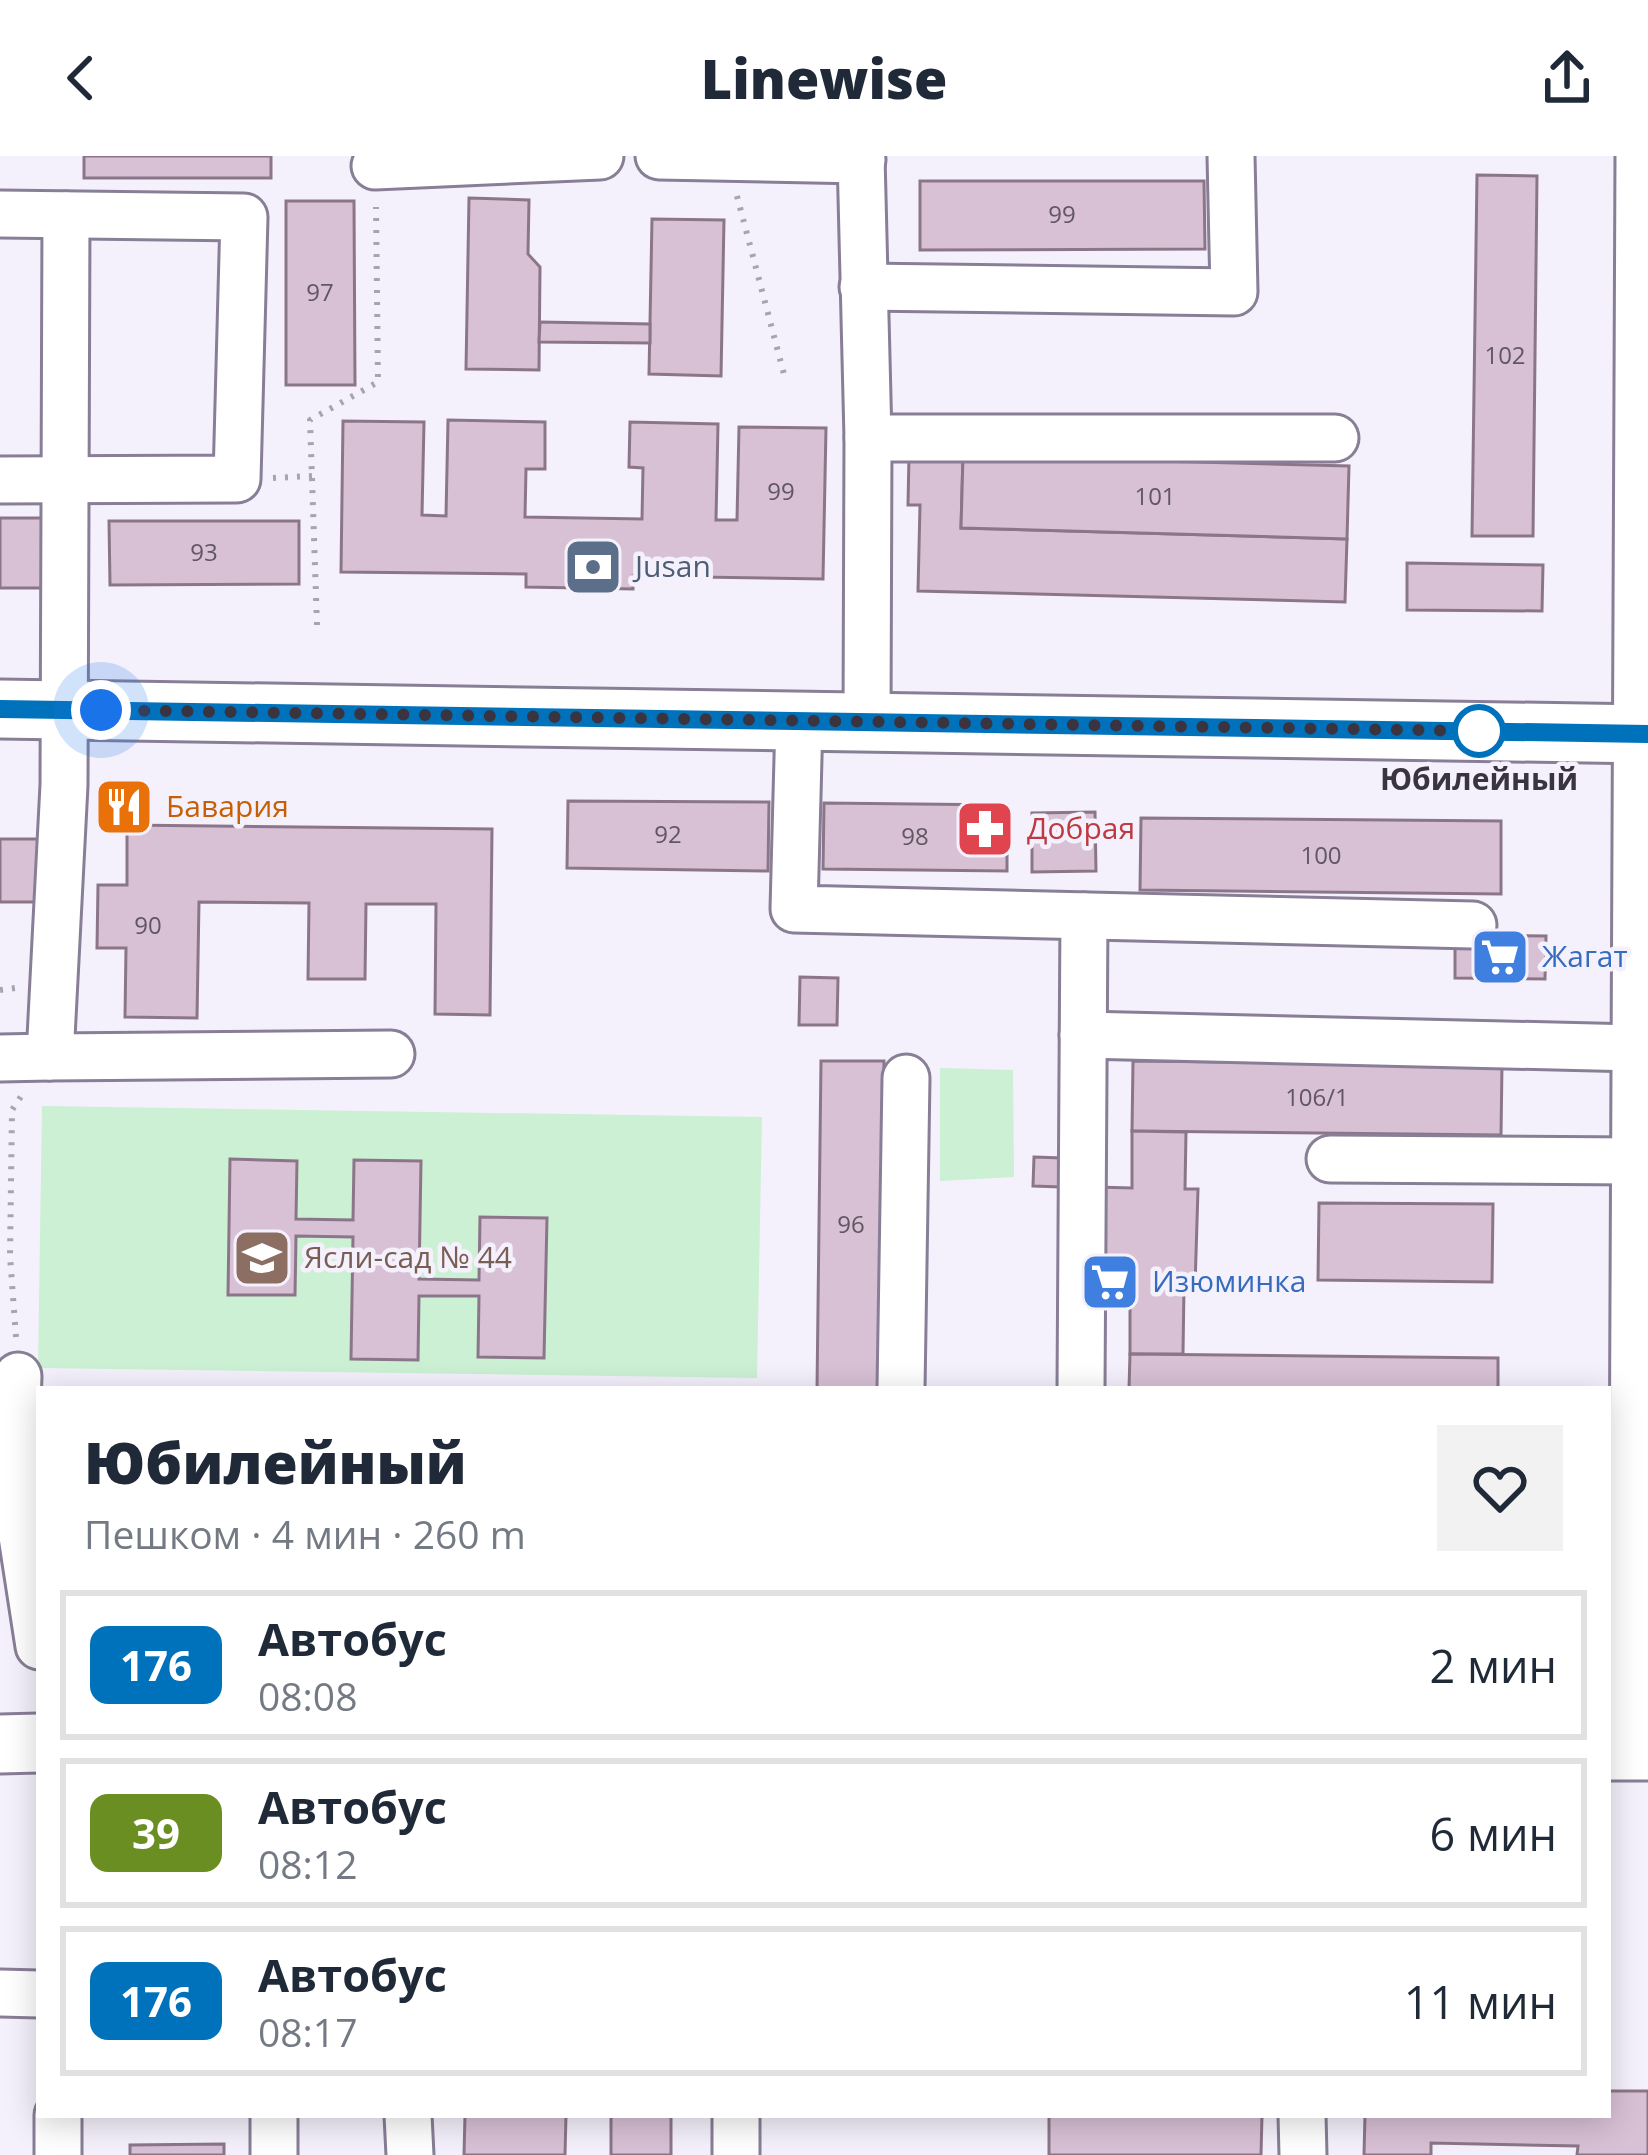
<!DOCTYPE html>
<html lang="ru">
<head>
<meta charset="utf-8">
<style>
	:root { --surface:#fff; --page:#f2f2f3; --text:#1f2937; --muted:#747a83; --line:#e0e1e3 }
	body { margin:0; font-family:"Open Sans",sans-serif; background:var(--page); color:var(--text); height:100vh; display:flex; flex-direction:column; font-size:45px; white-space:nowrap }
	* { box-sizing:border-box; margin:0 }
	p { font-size:39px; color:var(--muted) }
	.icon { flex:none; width:66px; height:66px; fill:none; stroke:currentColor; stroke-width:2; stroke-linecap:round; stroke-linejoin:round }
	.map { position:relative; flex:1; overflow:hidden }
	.drawer { position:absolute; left:36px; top:1230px; width:1575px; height:732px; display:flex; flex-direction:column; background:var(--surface); border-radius:0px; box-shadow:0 6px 30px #0003 }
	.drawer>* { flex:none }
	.badge { padding:0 24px; border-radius:18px; font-size:42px; line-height:78px }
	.you { position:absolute; width:60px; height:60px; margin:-30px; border:9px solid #fff; border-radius:50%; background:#1a73e8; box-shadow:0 0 0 18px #1a73e833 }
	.map>.badge { position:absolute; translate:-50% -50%; box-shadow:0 0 0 6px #fff }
	.round { display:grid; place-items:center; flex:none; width:126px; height:126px; border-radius:0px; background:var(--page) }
	.head { display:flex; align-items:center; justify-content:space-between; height:204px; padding:0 48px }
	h1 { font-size:57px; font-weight:800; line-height:90px }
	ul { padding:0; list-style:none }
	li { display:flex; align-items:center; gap:36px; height:150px; margin:0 24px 18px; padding:0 24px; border:6px solid var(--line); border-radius:0px }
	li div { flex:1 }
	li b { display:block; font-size:45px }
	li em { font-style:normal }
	li .badge { min-width:132px; font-weight:700; text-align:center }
	header { display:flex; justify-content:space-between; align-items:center; height:156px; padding:0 48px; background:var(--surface); font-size:54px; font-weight:800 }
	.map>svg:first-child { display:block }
</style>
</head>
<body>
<header><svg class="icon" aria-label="back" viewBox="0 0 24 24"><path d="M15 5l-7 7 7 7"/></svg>Linewise<svg class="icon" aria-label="share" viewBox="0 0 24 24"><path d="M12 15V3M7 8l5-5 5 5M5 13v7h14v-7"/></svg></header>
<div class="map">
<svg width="1648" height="1999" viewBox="0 0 1648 1999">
	<rect width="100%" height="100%" fill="#f5f1fc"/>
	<g fill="#cbf0d4">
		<polygon points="940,912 1013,914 1014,1021 940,1025"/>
		<polygon points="42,950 762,961 757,1222 38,1212"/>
	</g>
	<g fill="#d8c0d5" stroke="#8b7689" stroke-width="3">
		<rect x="84" y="0" width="187" height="22"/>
		<polygon points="1477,19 1537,20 1533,380 1472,380"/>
		<polygon points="920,25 1204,25 1205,93 920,94"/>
		<polygon points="469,42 529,44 528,98 540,111 539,214 466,213"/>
		<polygon points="286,45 354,45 355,229 286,229"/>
		<polygon points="652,63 724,64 721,220 649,218"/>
		<polygon points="540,166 650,168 650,187 539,186"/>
		<polygon points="448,264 545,266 545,313 526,313 525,361 642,363 643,312 629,311 630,266 718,268 716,364 737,364 739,271 826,272 823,423 633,420 633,433 526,431 526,418 341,416 343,265 424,266 422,359 446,360"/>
		<polygon points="909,299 963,300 961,372 1347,383 1345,446 918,435 920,349 908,349"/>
		<polygon points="963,300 1349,310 1347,383 961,372"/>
		<rect x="0" y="362" width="51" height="70"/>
		<polygon points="109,365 299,365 299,428 110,429"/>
		<polygon points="1407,407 1543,409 1542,455 1407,454"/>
		<polygon points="568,645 769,646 768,715 567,712"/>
		<polygon points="824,647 1007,649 1007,715 823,713"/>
		<polygon points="1095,656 1096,715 1032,716 1032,657"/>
		<polygon points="1141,662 1501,665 1501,738 1140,734"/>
		<polygon points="127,669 492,673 490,859 435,858 436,748 366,748 365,823 308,823 309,747 199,746 197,862 125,861 126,792 97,792 98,729 127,729"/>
		<polygon points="0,683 38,683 37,746 0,746"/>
		<polygon points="1455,779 1546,780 1545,823 1455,822"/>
		<polygon points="800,821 838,822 837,869 799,869"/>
		<polygon points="821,905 884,905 880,1233 817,1233"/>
		<polygon points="1133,905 1502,909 1501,979 1132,975"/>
		<polygon points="1132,975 1186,976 1185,1033 1198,1033 1195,1131 1184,1131 1183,1198 1130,1198 1130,1130 1093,1129 1096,1031 1132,1032"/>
		<polygon points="1034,1001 1062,1002 1061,1031 1033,1030"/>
		<polygon points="230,1003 297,1005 296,1063 353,1064 354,1004 421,1005 419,1123 479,1124 480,1061 547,1062 544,1202 478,1201 479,1140 419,1140 418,1204 351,1203 353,1081 296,1080 295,1139 228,1139"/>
		<polygon points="1319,1047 1493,1048 1492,1126 1318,1124"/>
		<polygon points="1130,1198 1498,1202 1498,1233 1129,1233"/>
		<polygon points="1608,1935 1648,1935 1648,1999 1577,1999 1578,1990 1431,1987 1431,1999 1364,1999 1365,1959 1608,1959"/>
		<polygon points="465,1959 566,1959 565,1999 464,1999"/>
		<rect x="611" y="1959" width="60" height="40"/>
		<polygon points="1049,1959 1262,1959 1261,1999 1049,1999"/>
		<polygon points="224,1988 224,1999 130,1999 130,1989"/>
	</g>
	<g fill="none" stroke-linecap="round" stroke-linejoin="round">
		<g stroke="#887e96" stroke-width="51">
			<g id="minor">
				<polyline points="659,0 862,4"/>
				<polyline points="861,0 868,282 867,566"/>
				<polyline points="375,10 600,0"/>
				<polyline points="0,58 244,61 237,323 0,324"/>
				<polyline points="66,59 64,629 50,901 391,898"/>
				<polyline points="863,131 1234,136 1231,0"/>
				<polyline points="868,282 1335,282"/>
				<polyline points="799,564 794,753 1473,769"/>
				<polyline points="1083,879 1636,892"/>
				<polyline points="0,902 50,901"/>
				<polyline points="1330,1003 1635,1005"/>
				<polyline points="18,1220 14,1328 39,1490"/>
				<polyline points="901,1233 906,922"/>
				<polyline points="1081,1233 1084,760"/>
				<polyline points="1632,1594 1639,0"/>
				<polyline points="0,1837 39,1838"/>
				<polyline points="408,1959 410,1999"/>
				<polyline points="736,1959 736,1999"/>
				<polyline points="1302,1959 1303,1999"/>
				<polyline points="58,1999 58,1959"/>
				<polyline points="274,1999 274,1959"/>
			</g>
		</g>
		<g stroke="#887e96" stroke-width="63">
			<g id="major">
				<polyline points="0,553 1648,578"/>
				<polyline points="0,1588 39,1587"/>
				<polyline points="1608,1595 1648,1595"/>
			</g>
		</g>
		<g stroke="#a8a4af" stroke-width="6" stroke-dasharray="3 9" stroke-linecap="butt">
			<polyline points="737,40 785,222"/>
			<polyline points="273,322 312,320"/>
			<polyline points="317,469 310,264 378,226 376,51"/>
			<polyline points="0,834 15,832"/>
			<polyline points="16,1181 10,1100 12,954 22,939"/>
		</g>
		<use href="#minor" stroke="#fff" stroke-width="45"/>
		<use href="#major" stroke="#fff" stroke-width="57"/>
	</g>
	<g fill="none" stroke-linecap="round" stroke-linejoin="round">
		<g stroke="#fff" stroke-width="27">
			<polyline id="line" points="0,553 1648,578"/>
		</g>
		<use href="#line" stroke="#0072bc" stroke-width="18"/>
		<polyline stroke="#39343f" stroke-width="12" stroke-dasharray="0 21.6" points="101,554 1479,575"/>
	</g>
	<defs>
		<g id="bank-square" transform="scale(3)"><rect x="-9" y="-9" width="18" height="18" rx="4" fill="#5c6f8a" stroke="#f5f1fc"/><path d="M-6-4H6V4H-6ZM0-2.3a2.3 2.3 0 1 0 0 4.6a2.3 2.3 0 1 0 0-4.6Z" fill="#fff"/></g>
		<g id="restaurant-square" transform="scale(3)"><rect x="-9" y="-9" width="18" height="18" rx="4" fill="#e8710a" stroke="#f5f1fc"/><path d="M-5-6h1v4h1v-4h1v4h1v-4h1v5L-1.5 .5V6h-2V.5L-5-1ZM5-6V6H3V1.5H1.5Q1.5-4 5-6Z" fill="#fff"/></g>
		<g id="pharmacy-square" transform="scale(3)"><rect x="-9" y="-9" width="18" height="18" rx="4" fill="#e0444e" stroke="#f5f1fc"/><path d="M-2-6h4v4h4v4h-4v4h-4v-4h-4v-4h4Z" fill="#fff"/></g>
		<g id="supermarket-square" transform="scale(3)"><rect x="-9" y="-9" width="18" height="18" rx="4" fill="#3f7fe0" stroke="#f5f1fc"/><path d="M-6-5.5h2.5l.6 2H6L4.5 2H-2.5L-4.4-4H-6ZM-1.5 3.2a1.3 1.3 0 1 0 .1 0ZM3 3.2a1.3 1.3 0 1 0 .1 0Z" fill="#fff"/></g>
		<g id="school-square" transform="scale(3)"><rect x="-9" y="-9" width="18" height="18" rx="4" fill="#8d6e63" stroke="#f5f1fc"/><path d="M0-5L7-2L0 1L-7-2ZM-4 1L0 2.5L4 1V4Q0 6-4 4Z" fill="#fff"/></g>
	</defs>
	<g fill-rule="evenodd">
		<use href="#bank-square" x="593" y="411"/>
		<use href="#restaurant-square" x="124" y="651"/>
		<use href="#pharmacy-square" x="985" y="673"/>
		<use href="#supermarket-square" x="1500" y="801"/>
		<use href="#school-square" x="262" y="1102"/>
		<use href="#supermarket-square" x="1110" y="1126"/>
	</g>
	<circle fill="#fff" stroke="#0072bc" stroke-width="6" cx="1479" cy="575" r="24"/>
	<g text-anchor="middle" stroke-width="9" stroke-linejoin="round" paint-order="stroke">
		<g font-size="24" fill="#615764">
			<text x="1062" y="67">99</text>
			<text x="320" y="145">97</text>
			<text x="1505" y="208">102</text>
			<text x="781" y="344">99</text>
			<text x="1155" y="349">101</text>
			<text x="204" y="405">93</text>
			<text x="668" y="687">92</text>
			<text x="915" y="689">98</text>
			<text x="1321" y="708">100</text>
			<text x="148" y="778">90</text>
			<text x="1317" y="950">106/1</text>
			<text x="851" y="1077">96</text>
		</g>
		<g font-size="30" fill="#4e5e75" stroke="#f5f1fc" text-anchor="start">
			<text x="635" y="421">Jusan</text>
		</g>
		<g font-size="30" font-weight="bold" fill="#39343f" stroke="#f5f1fc">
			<text x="1479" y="634">Юбилейный</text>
		</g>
		<g font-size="30" fill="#c56008" stroke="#f5f1fc" text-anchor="start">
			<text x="166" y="661">Бавария</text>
		</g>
		<g font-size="30" fill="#be3a42" stroke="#f5f1fc" text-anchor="start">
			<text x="1027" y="683">Добрая</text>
		</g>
		<g font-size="30" fill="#366cbe" stroke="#f5f1fc" text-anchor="start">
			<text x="1542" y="811">Жагат</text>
			<text x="1152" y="1136">Изюминка</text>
		</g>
		<g font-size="30" fill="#785e54" stroke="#f5f1fc" text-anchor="start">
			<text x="304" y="1112">Ясли-сад № 44</text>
		</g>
	</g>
</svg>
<div class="you" style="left:101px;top:554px"></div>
<section class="drawer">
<div class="head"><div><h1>Юбилейный</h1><p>Пешком · 4 мин · 260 m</p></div><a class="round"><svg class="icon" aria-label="heart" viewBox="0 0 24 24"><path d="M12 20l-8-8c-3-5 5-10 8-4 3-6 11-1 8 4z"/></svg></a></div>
<ul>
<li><span class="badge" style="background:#0072bc;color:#fff">176</span><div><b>Автобус</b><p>08:08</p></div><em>2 мин</em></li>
<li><span class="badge" style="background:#6b8e23;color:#fff">39</span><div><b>Автобус</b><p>08:12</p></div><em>6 мин</em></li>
<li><span class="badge" style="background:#0072bc;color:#fff">176</span><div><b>Автобус</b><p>08:17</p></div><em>11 мин</em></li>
</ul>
</section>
</div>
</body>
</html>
